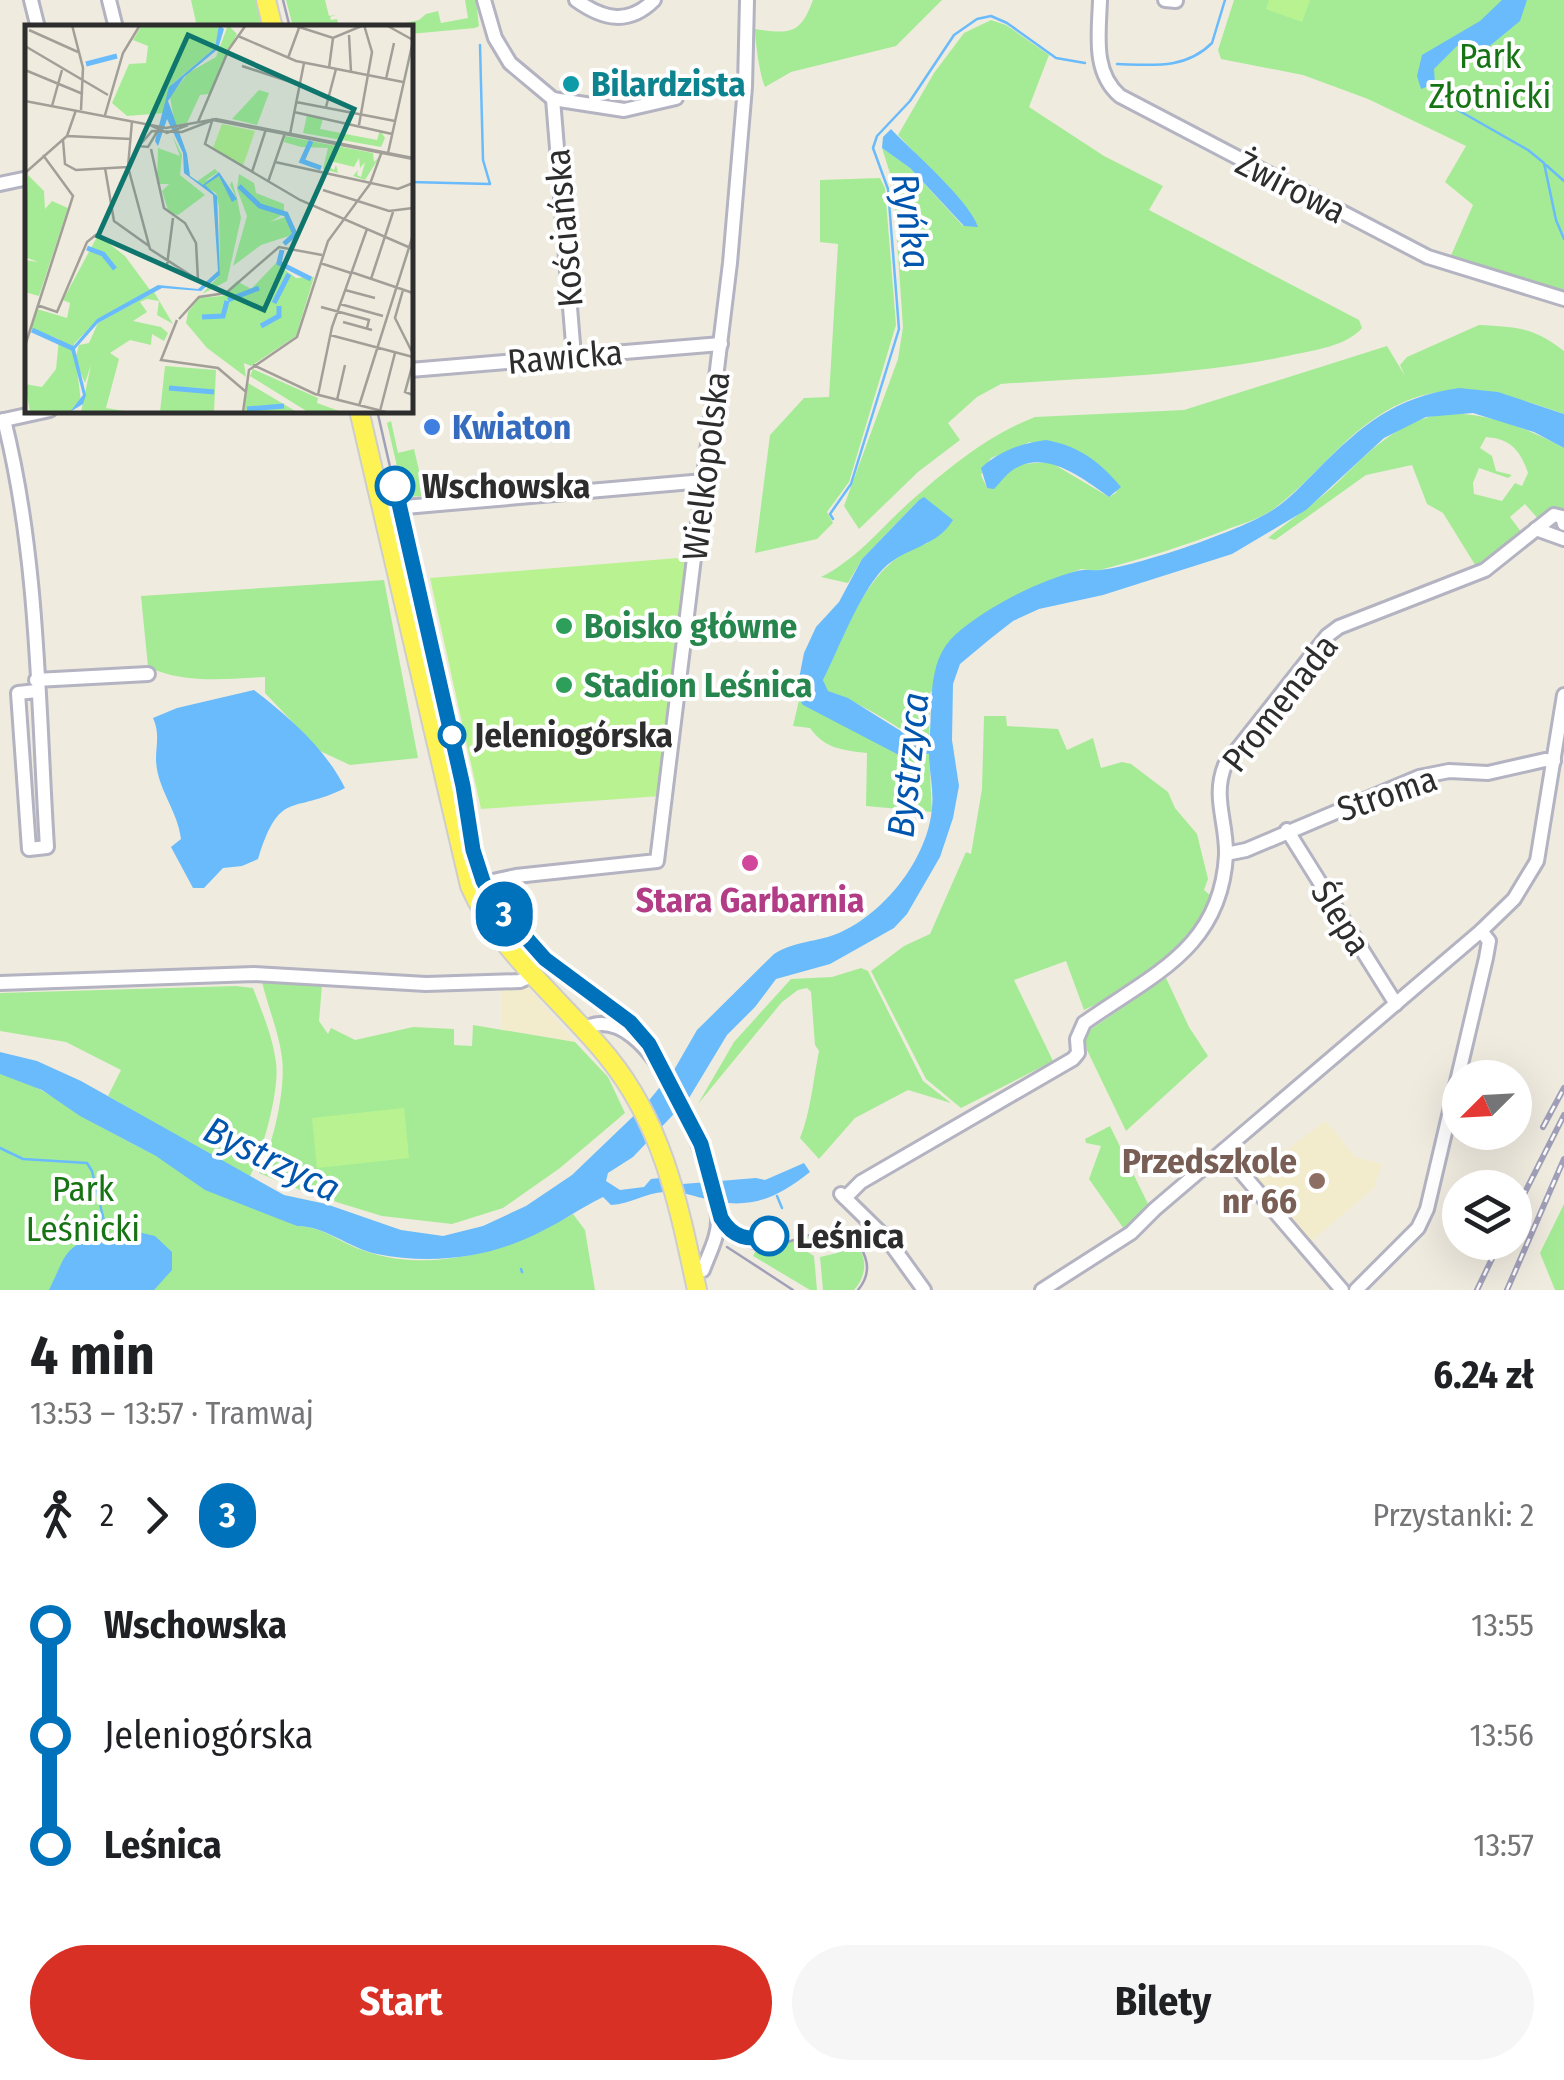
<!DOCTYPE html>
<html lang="pl">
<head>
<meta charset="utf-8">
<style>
	:root { --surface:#fff; --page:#f6f6f6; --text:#202124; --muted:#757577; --accent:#d93025 }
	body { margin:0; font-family:"Fira Sans Condensed",sans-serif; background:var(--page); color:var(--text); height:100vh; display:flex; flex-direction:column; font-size:38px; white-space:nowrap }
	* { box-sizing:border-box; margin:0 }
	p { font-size:32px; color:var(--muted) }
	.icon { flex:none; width:55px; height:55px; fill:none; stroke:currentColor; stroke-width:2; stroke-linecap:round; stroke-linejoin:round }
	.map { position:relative; height:1290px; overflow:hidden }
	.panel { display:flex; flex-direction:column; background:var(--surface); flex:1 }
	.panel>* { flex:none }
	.badge { padding:0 20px; border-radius:32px; font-size:35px; line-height:65px }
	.needle { width:65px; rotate:246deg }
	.fabs { position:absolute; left:1442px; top:1060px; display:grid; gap:20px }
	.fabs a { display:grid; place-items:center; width:90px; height:90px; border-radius:50%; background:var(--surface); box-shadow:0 10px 40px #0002; font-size:50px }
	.map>.badge { position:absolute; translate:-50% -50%; box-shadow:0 0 0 5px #fff }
	.legs { display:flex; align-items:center; gap:15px; height:110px; padding:0 30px; font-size:32px }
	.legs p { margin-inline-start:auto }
	.head { display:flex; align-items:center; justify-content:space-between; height:170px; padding:0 30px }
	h1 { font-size:55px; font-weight:700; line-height:75px }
	.button { display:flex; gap:20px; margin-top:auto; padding:20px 30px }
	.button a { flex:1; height:115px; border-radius:60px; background:var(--accent); color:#fff; font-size:40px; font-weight:700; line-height:115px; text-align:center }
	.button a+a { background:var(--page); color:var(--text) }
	ul { padding:0 30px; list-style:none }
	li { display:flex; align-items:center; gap:35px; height:110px; font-size:38px }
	li i { display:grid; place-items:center; width:15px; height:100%; margin:0 12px; background:currentColor }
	li i::after { content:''; width:25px; height:25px; margin:-12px; border:8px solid; border-radius:50%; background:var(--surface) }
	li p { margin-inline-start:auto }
	li:first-child i { background:linear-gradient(#0000 50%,currentColor 0) }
	li:last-child i { background:linear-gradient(currentColor 50%,#0000 0) }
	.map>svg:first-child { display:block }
</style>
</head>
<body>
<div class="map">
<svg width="1564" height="1290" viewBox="0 0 1564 1290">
	<rect width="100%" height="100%" fill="#f0ebdf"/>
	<g fill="#f2eccd">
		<polygon points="528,987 575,1042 502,1030 502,988"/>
		<polygon points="1326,1121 1355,1157 1382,1164 1374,1188 1310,1242 1253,1174"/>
	</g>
	<g fill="#a5eb96" fill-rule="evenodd">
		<polygon points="191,0 257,0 263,27 197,27"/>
		<polygon points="286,0 325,0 329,16 336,15 330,17 331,20 337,19 339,27 293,27"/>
		<polygon points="465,0 476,0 479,26 475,28 410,34 410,28 387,27 419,20 426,14 438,11 441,23 468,18"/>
		<path d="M813 0H942L896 46 791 72 765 87C760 76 755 42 755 29 790 34 800 35 813 0Z"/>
		<polygon points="1234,0 1564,0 1564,295 1449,260 1473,205 1445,182 1466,146 1368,99 1303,75 1221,59 1218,50"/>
		<path d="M991 20 1006 25 1049 55 1029 107 1104 156 1163 186 1149 210 1359 320 1362 328C1347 346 1314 350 1292 355 1194 376 1100 377 1001 384L977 397 948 423 960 440 918 472 859 529 844 506 898 359 903 327 893 183 882 148 910 168 963 226 957 197 898 135 934 73 964 33Z"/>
		<polygon points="880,178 885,188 896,325 849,482 827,512 833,523 817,539 755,553 770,435 804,398 829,397 838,244 820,242 820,180"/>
		<path d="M1479 325C1517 327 1533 327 1564 351V414C1470 381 1415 375 1339 448 1316 470 1296 493 1271 511 1258 519 1242 524 1228 529 1185 546 1141 559 1096 571L1081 569 1027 590 930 693 929 749C920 746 912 737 902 730 879 715 853 700 827 691L823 680C847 630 868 559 928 543L919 500 862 559 848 583 821 577C853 561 873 537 899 512 938 476 985 436 1035 417L1184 410 1387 346 1405 376 1400 365 1407 357ZM1030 442 1117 492 1109 497 1050 462 1021 464 987 488 981 475 991 458Z"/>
		<path d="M1444 413C1488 413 1525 427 1564 448V510L1557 507 1540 521 1525 504 1510 517 1522 533 1477 568 1443 513 1427 504 1412 465 1366 475 1275 540 1268 538C1291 519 1319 501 1341 479 1372 448 1399 422 1444 413ZM1486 437C1511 439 1520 450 1528 473L1522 486 1515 483 1502 501 1474 494 1473 483 1479 468 1508 478 1512 475 1496 471 1492 456 1480 448Z"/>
		<polygon points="391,421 398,453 414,449 425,496 404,497 387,423"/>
		<path d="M384 580 418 758 350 765 320 751 265 693V677C226 679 184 684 148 667L141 596Z"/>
		<path d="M799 700 903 757 929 754 932 812 866 806 867 753C842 750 825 749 810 728L793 726Z"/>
		<path d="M984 716H1006L1007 726 1058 729 1067 750 1093 738 1101 768 1122 762 1131 764 1168 792 1175 808 1197 834 1208 879 1204 890 1211 896C1191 947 1133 987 1084 1010L1066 961 1014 980 1053 1061 961 1108 926 1079 871 971 904 946 930 934 966 852 971 854 982 789Z"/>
		<path d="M861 968 868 971 923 1081 951 1103 908 1090 855 1118 819 1159 800 1138C811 1111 813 1080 819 1051L815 1045 811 992 807 988 798 990 782 1002 698 1104 734 1042 791 979 832 977Z"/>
		<polygon points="1166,978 1189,1027 1208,1056 1126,1131 1087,1050 1084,1034"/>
		<path d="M262 982 322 985 319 1021 328 1034 331 1028 355 1040 413 1027 454 1029V1045L472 1046 473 1025 575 1042 608 1077 625 1113 560 1168 503 1208 452 1224 382 1216 310 1194 259 1173C273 1145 286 1089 282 1058 279 1033 268 1007 262 982Z"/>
		<path d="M236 986 253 988C262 1012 273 1037 276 1063 280 1090 262 1155 249 1178L108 1096 121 1070 66 1042 0 1031V993Z"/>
		<path d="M0 1074C36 1081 65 1107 96 1124 162 1160 230 1193 297 1226 322 1226 339 1242 362 1250 434 1276 510 1249 573 1214L585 1230 595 1290H0Z"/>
		<polygon points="1110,1126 1149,1206 1124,1229 1089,1179 1101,1146 1086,1143 1085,1139"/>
		<polygon points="1564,1204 1564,1290 1555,1290 1540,1253"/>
		<path d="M832 1232C862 1236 875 1267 854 1290H823L820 1257 837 1253Z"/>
		<polygon points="816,1235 818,1239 803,1249 814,1256 817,1290 810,1290 753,1256 756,1250"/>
	</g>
	<g fill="#b9f391">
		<polygon points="1269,0 1310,0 1302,22 1266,9"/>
		<polygon points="690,557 661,796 481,809 430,578"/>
		<polygon points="404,1108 409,1158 317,1168 312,1118"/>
	</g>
	<g fill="#69bbfb">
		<polygon points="1502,0 1527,0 1520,21 1486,49 1457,46 1434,69 1435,84 1421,89 1417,76 1422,55 1480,21"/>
		<path d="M891 129C912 151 970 201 978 227L964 226 910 168 882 148 883 137Z"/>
		<path d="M1459 388 1498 392 1564 414V448L1534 432 1473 413 1426 417 1384 438 1306 510 1232 554 1103 595 1039 609 1013 621 990 639 960 664 953 684 952 740 959 786 953 818 940 857 907 914 894 928 830 964 776 979 755 1007 727 1035 689 1098 633 1157 608 1173 606 1181 620 1190 644 1187 651 1179 679 1176 683 1184 756 1178 765 1180 804 1163 810 1172C775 1200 747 1211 702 1198 689 1195 679 1191 664 1192 646 1193 630 1204 611 1205L603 1197C582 1207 563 1221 542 1231 491 1258 433 1265 377 1254 348 1248 326 1226 297 1226L205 1190 156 1156 80 1116 42 1090 0 1074V1052L37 1061 81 1081 284 1195 326 1204 401 1230 443 1236 483 1226 526 1206 572 1175 646 1104 674 1070 697 1030 774 954C794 941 818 942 839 933 885 913 928 858 932 808 934 790 929 772 929 754H897L803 705 796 694 804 653 816 627 839 602 862 559 919 500 924 497 953 520C937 547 905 547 883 569 859 594 839 648 823 680L828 691 848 698 920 743 923 748 928 749C935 712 923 663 956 634 987 607 1038 581 1077 571 1085 569 1092 571 1100 570 1138 566 1232 533 1266 514 1286 503 1302 485 1318 469 1363 424 1395 397 1459 388Z"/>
		<path d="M1046 440C1079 446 1099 461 1121 487L1109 497C1085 480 1049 451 1018 467 1007 472 1002 481 994 489L987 488 981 468C999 451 1022 443 1046 440Z"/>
		<path d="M254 690C289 717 325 748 345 788 292 815 280 788 258 859L242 866 223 868 204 888H193L171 847 181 839C178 811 157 789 156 760 156 744 160 734 153 718L177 708Z"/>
		<path d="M138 1232 155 1236 172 1252V1270L154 1290H49C54 1280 58 1270 63 1260 77 1234 113 1233 138 1232Z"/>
	</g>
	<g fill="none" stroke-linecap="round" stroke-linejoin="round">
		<g stroke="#69bbfb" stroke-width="2.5">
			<path d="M1117 64C1151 65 1185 70 1212 43L1225 0"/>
			<polyline points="1435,97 1528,150 1544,163 1556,220 1564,239"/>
			<polyline points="1546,165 1564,181"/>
			<polyline points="410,182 490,184 483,160 480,45"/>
			<polyline points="833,519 830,514 851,484 899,329 888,189 873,148 877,136 910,101 954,35 977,19 991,16 1007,23 1056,58 1085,63"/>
			<polyline points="0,1148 23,1159 87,1163 92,1171 105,1225"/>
			<polyline points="777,1196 782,1208"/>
			<polyline points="521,1269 522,1272"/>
		</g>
		<g stroke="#b3b3c2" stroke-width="18">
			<g id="minor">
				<polyline points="31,0 38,28"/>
				<polyline points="109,0 116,28"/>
				<polyline points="484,0 495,38 510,63 553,99 624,110 676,98"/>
				<path d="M576 0C604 20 629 25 654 0"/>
				<path d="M1100 0C1099 33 1092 72 1120 96L1428 257 1564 299"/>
				<polyline points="1165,0 1176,1"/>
				<polyline points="553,99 574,356"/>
				<polyline points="0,184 28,178"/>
				<polyline points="410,370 721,344"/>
				<path d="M4 420C39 559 38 706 47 847L29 849 18 693 37 691"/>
				<polyline points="0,421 50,410"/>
				<polyline points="382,509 704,481"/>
				<polyline points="1536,529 1564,539"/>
				<polyline points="36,680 148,674"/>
				<polyline points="1287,830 1396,1004"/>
				<polyline points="1226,854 1246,850 1419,777 1449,771 1488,773 1545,760 1554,761"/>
				<polyline points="470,886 516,876 657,861 730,263 745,87 747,0"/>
				<polyline points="0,983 254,974 426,984 520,981 535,974"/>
				<path d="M583 1029C651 992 715 1171 718 1218 719 1236 709 1253 703 1270L693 1272"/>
				<polyline points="1223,1151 1342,1290"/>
				<polyline points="841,1194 888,1240 924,1290"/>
				<path d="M845 1198 861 1182 1073 1059 1078 1053 1077 1039 1084 1023C1151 975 1221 949 1226 855 1227 822 1212 797 1225 765L1327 636 1339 627 1485 570 1554 515 1562 517 1564 524"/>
				<polyline points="1042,1290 1131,1233 1155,1209 1481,931 1514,899 1537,861 1564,695"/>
				<polyline points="1356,1290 1418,1228 1427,1209 1486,958 1489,941 1481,931"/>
			</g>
		</g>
		<g stroke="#cdcdcd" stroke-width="22">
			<g id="major">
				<polyline points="266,0 273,28"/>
				<path d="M359 410 470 886C499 952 563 1001 608 1057 664 1126 679 1207 697 1290"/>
			</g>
		</g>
		<use href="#minor" stroke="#fff" stroke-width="12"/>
		<use href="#major" stroke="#fef355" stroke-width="18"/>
		<g stroke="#a1a0b9" stroke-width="2.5">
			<polyline points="283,0 290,28"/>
			<path d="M377 410 463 786C469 811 469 837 476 861 491 912 535 953 576 983 605 1004 636 1022 655 1054 676 1089 699 1130 710 1170 716 1192 715 1227 734 1241 773 1270 827 1202 862 1247"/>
			<path d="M855 1236C866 1255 874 1271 858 1290"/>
			<polyline points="727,1247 793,1290"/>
		</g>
		<g stroke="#a1a0b9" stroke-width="6">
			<g id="rail">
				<polyline points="1543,1127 1564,1088"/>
				<polyline points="1515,1212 1564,1115"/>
				<polyline points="1477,1290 1500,1242"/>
				<polyline points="1507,1290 1564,1159"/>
			</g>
		</g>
		<use href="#rail" stroke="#fff" stroke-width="2.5" stroke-dasharray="8" stroke-linecap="butt"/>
	</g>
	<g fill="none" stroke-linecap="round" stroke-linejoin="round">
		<g stroke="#fff" stroke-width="22">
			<path id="line-1" d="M395 486 463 786 473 850 483 881 497 905 545 959 630 1022 649 1044 701 1144 721 1218C733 1238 748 1241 769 1236"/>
		</g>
		<use href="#line-1" stroke="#0072bc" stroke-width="15"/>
	</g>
	<circle fill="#0f9aa8" stroke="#fff" stroke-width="4" cx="571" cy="84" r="10"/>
	<circle fill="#3f7fe0" stroke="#fff" stroke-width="4" cx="432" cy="427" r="10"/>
	<g fill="#fff" stroke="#0072bc" stroke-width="5">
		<circle cx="395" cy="486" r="18"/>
		<circle cx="452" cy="735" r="12"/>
		<circle cx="769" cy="1236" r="18"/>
	</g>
	<g fill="#2e9e5b" stroke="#fff" stroke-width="4">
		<circle cx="564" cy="626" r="10"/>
		<circle cx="564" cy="685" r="10"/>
	</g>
	<circle fill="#d1479c" stroke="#fff" stroke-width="4" cx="750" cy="863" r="10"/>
	<circle fill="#8d6e63" stroke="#fff" stroke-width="4" cx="1317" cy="1181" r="10"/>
	<g text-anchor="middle" stroke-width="8" stroke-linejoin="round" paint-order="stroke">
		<g font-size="35" fill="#177414" stroke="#fff">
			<text x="1490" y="68">Park<tspan x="1490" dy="40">Złotnicki</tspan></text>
			<text x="83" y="1201">Park<tspan x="83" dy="40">Leśnicki</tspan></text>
		</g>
		<g font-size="35" font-weight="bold" fill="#0d838f" stroke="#fff" text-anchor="start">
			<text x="591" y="96">Bilardzista</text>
		</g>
		<g font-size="35" fill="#2d2d2d" stroke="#fff">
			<text transform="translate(1291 187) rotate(27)" y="12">Żwirowa</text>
			<text transform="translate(564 228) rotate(-95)" y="12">Kościańska</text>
			<text transform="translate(565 357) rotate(-5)" y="12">Rawicka</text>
			<text transform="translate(706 466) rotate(-83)" y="12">Wielkopolska</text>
			<text transform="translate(1280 703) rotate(-52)" y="12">Promenada</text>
			<text transform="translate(1387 794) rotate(-19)" y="12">Stroma</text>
			<text transform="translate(1341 918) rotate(58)" y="12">Ślepa</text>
		</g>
		<g font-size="35" font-weight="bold" fill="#366cbe" stroke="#fff" text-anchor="start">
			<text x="452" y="439">Kwiaton</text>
		</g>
		<g font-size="35" font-weight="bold" fill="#2d2d2d" stroke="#fff" text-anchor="start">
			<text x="422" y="498">Wschowska</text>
			<text x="474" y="747">Jeleniogórska</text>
			<text x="796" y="1248">Leśnica</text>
		</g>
		<g font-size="35" font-weight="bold" fill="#27864d" stroke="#fff" text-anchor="start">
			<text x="584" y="638">Boisko główne</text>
			<text x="584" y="697">Stadion Leśnica</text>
		</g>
		<g font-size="35" font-weight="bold" fill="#b23c85" stroke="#fff">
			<text x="750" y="912">Stara Garbarnia</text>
		</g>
		<g font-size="35" font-weight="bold" fill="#785e54" stroke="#fff" text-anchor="end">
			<text x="1297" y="1173">Przedszkole<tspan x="1297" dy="40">nr 66</tspan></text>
		</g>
		<g font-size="38" font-style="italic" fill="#0055ae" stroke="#fff">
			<text transform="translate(911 221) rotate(82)" y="13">Ryńka</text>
			<text transform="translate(908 765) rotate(-84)" y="13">Bystrzyca</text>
			<text transform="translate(272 1159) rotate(26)" y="13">Bystrzyca</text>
		</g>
	</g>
	<g transform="translate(25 25)">
		<rect width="388" height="388" fill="#f0ebdf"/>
		<path d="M117 0H194L195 6 190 23 147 59 140 88 102 91 87 78 104 39 121 38 123 21 108 15ZM203 0 212 9 184 69 175 70 162 98 150 101 145 72 163 48 191 32ZM234 65 244 68 232 100 207 94ZM282 90 298 94 295 104 352 115 355 105 360 113 356 122 278 108ZM147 110 157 130 155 150 180 170 153 190 144 188 137 166 144 159H132L133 123 155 131ZM260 111 348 128 349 137 355 131 340 155 328 151 333 145 332 150 336 152 340 137 335 143 334 133 329 142 305 136 301 140 309 145 311 140 313 148 298 144 303 123 276 122 259 117ZM190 144 193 147 180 156 194 151 212 174 205 160 207 156 212 173 216 193 202 256 177 269 195 250 194 182 191 168 171 157ZM214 149 229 158 231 168 259 179V189L245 197 260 192 270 209 236 220 208 241 222 191 212 164ZM3 150 19 166 20 184 27 176 43 183 14 271 0 267V235L13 237 0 232ZM73 210 100 231 125 265 73 294 49 319 56 377 45 387H5L0 359 17 362 31 344 34 314 6 304 12 284 42 293 45 278 38 275ZM251 238 271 253 289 252 271 311 226 341 219 338 221 352 182 323 161 298 163 287 174 273 197 271 212 256 226 264ZM129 267 148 299 132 290 134 276 122 274 115 277 122 287 108 296 136 302 143 308 139 316 127 309 126 320 105 315 85 328 94 334 81 383 106 387H56L66 340 60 358 50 335 54 320 64 318 73 298ZM140 341 191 345 189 387H135ZM228 344 293 373 292 378 317 387H283L225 351ZM223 358 272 387H219Z" fill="#a5eb96"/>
		<path d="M197 99 230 106 218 141 188 123Z" fill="#b9f391"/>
		<path d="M194 0 199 4 193 24 159 52 143 76 162 129 165 151 178 160 194 147 212 174 207 177 194 151 180 160 192 171 195 250 176 266 137 263 73 298 50 324 61 370 58 379 45 387 58 370 46 324 72 294 133 260 173 264 193 246 188 170 159 148 158 128 142 94 133 121 130 116 144 62 190 23Z" fill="#69bbfb"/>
		<path fill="none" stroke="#69bbfb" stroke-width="5" d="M61 39 92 31M286 116 277 136 296 143M214 161 235 181 261 189 270 209 259 219M62 223 78 229 90 244M257 225 254 238 286 254M203 275 234 263M249 278 264 249M177 292 198 291 202 276M236 301 254 291V281M7 305 49 324M144 363 189 367M222 384 259 381"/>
		<path fill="none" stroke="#a29f98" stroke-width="2.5" d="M47 0 58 43 56 85M268 0 308 13 339 0M361 0 388 15M4 5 53 27M324 10 326 47M213 11 271 36 378 57M0 21 83 70M263 33 274 3M217 41 275 60M304 43 308 13M0 45 58 69M361 54 369 18M0 76 141 103 191 94 388 133M271 77 370 96M27 81 37 45M301 82 311 44M269 87 367 109M80 90 98 28 115 0M188 93 180 119 275 175 388 224M107 96 103 142 125 224 173 255 171 218 160 198 139 183 126 124M173 97 204 24 221 0M125 100 142 108 163 100M334 100 347 27 339 0M132 107 123 122 114 121 127 106 157 107 188 95 388 134M265 109 279 38M42 111 106 114M38 115 40 139 51 145 103 142M363 128 388 16M250 137 373 164 388 158M80 143 89 196 124 221M227 147 241 104M0 148 42 111 51 85M243 157 260 108M298 165 364 186 388 183M295 238 326 248M142 240 148 193M326 247 388 268M346 254 368 187M320 265 350 273M378 265 370 293 388 329M315 279 358 291M12 280 32 287 62 217 72 209M296 282 344 295 342 303M154 294 174 272 201 268 254 222 297 230M152 295 136 335 193 343 220 366M318 297 347 305M305 310 388 332M0 321 48 171 18 130M388 338 380 367 388 370M228 340 290 369 361 387M293 370 307 302 342 204M312 375 320 340M334 381 388 210M355 386 370 328M218 387 224 345 272 312 303 216 345 159 357 126"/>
		<path fill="#0f766e" fill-opacity="0.15" stroke="#0f766e" stroke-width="5" d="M163 10 329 84 239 285 73 211Z"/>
		<rect width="388" height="388" fill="none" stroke="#2d2d2d" stroke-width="5"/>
	</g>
</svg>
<div class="fabs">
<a><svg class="needle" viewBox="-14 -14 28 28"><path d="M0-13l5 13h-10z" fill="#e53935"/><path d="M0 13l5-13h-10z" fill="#757577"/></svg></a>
<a><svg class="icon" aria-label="layers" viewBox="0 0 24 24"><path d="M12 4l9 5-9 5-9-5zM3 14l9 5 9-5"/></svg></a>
</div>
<b class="badge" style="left:504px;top:914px;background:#0072bc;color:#fff">3</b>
</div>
<section class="panel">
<div class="head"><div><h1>4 min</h1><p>13:53 – 13:57 · Tramwaj</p></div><b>6.24 zł</b></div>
<div class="legs"><svg class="icon" aria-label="walk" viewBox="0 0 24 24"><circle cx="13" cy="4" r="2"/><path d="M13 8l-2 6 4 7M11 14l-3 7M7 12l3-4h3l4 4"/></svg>2<svg class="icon" aria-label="forward" viewBox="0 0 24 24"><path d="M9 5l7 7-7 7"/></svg><b class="badge" style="background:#0072bc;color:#fff">3</b><p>Przystanki: 2</p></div>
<ul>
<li><i style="color:#0072bc"></i><b>Wschowska</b><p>13:55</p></li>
<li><i style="color:#0072bc"></i><span>Jeleniogórska</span><p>13:56</p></li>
<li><i style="color:#0072bc"></i><b>Leśnica</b><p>13:57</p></li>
</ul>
<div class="button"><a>Start</a><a>Bilety</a></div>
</section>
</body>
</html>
